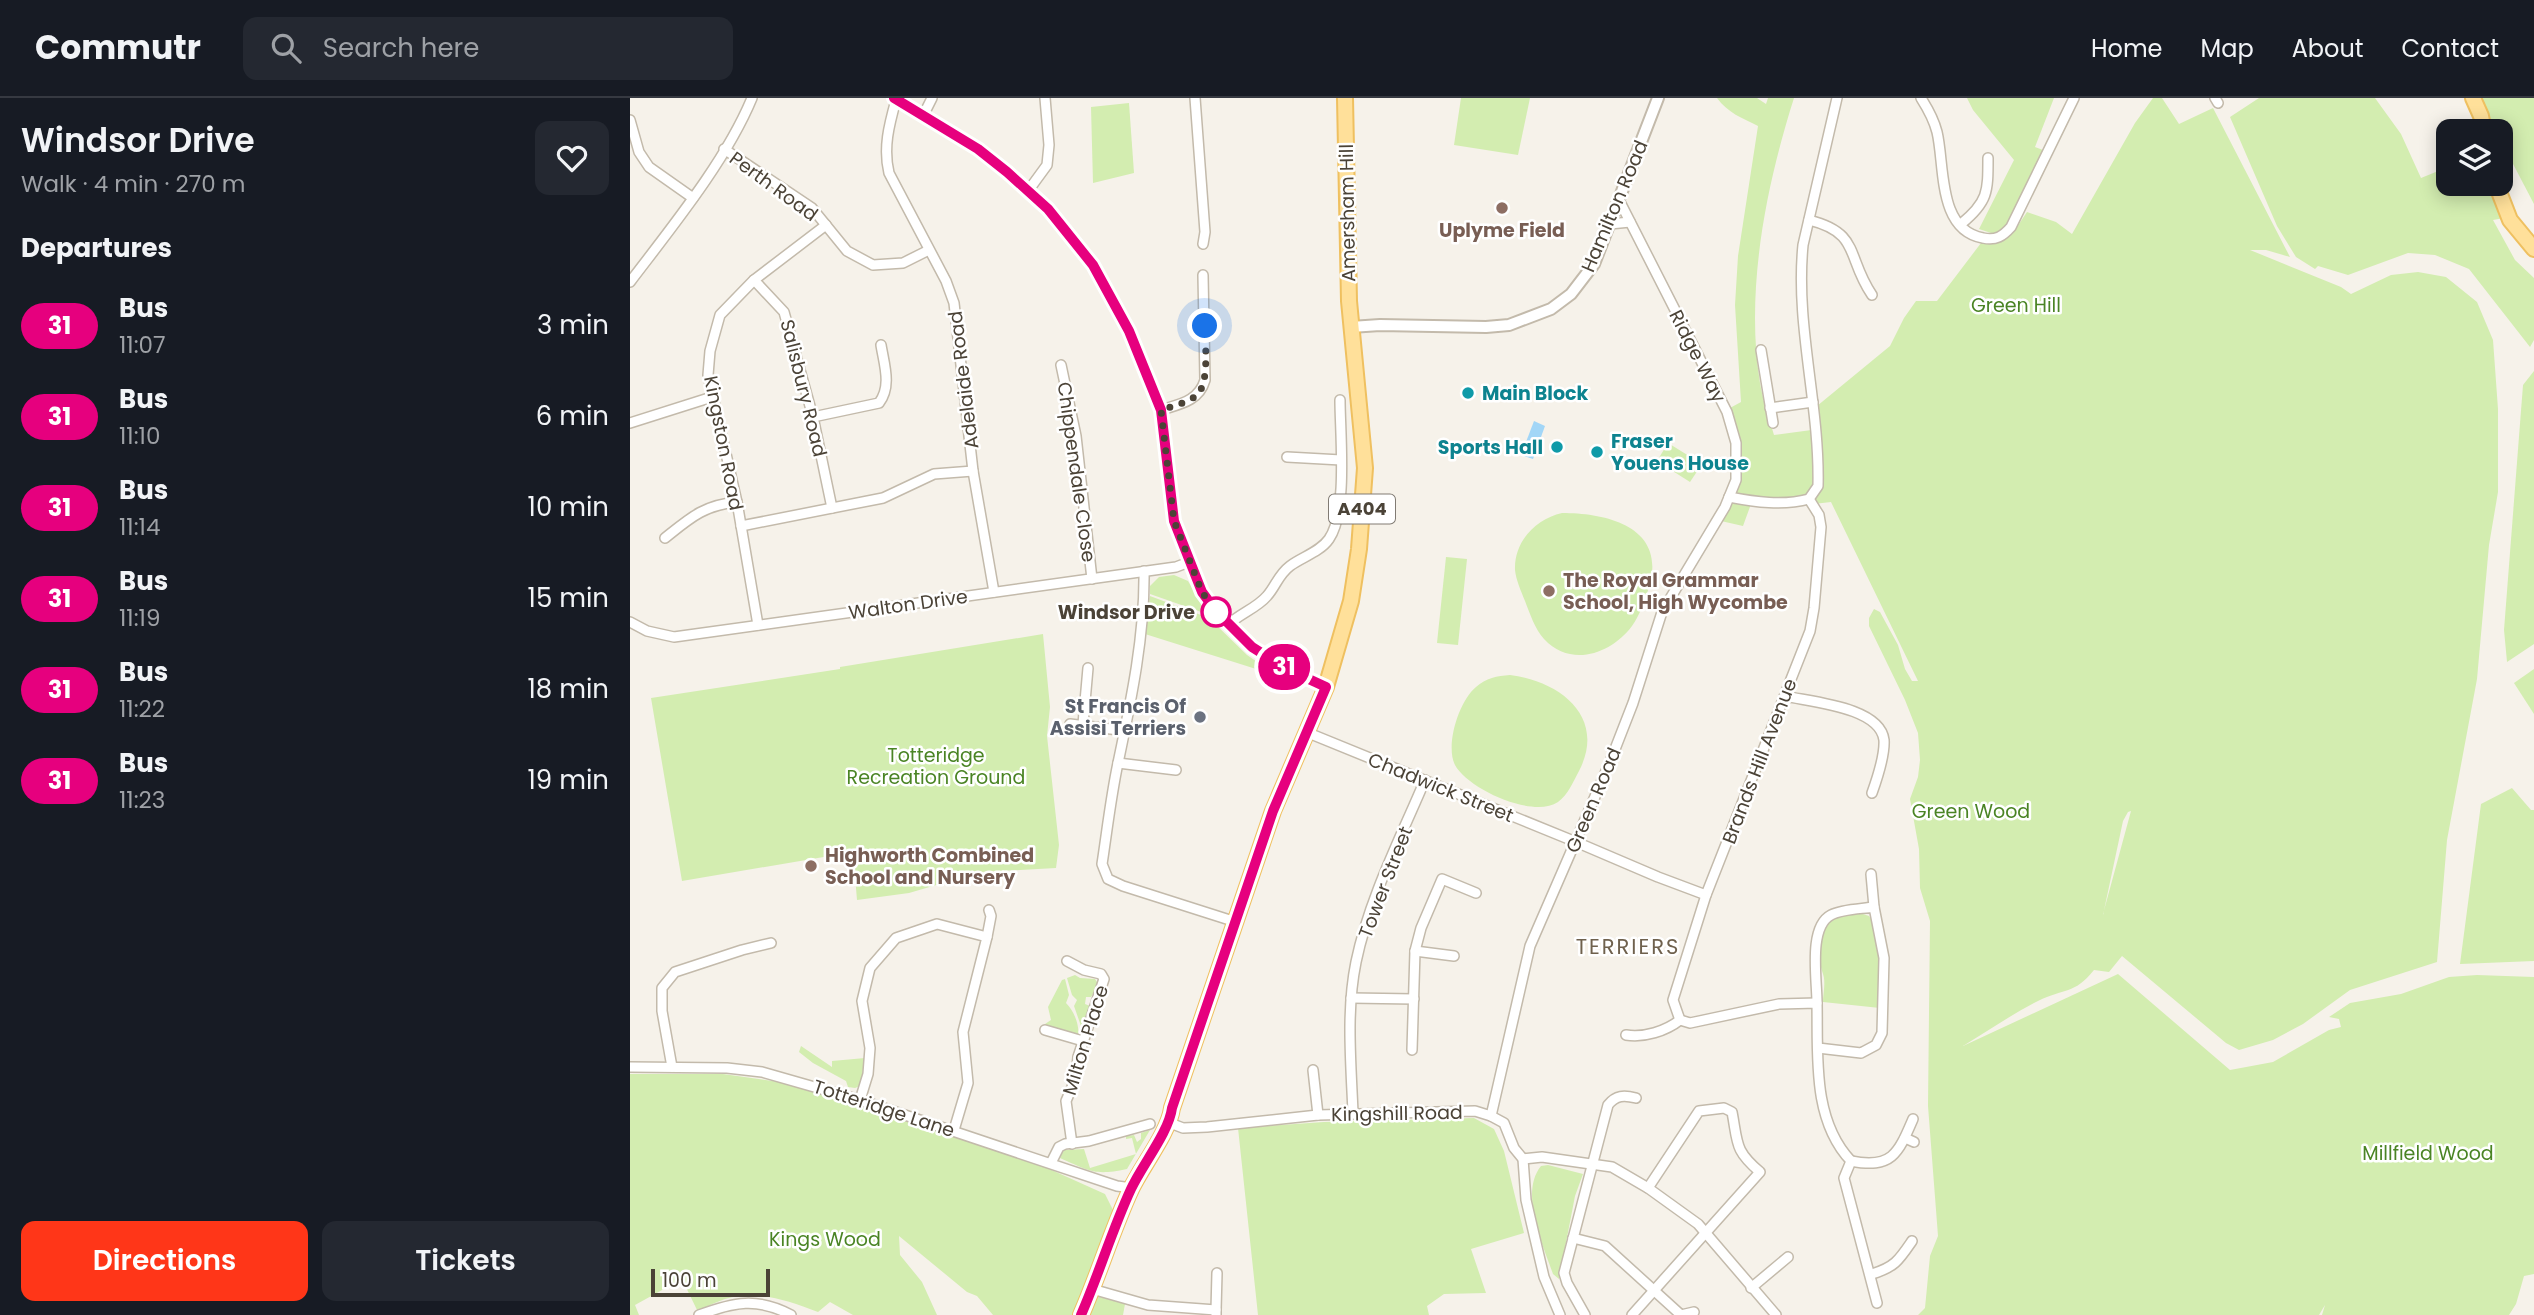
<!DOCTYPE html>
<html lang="en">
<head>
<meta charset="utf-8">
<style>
	:root { --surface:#171b24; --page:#242831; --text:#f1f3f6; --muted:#9ea1a6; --line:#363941; --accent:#ff3618 }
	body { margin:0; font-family:Poppins,sans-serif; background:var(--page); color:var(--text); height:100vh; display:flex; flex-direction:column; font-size:26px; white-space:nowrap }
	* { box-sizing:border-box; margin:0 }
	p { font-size:23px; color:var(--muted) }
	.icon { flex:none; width:38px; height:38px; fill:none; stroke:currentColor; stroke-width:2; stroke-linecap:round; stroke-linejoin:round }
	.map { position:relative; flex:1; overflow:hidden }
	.drawer { display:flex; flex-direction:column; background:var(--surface); width:630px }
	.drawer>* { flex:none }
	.badge { padding:0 14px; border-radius:23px; font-size:24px; line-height:46px }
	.tools { position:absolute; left:1806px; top:21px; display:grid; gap:14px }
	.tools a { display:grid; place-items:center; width:77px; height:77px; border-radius:14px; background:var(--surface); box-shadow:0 4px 18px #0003; font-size:35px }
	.scale { position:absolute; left:21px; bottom:18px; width:119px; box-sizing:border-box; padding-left:7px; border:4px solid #4b4337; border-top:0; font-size:19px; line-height:24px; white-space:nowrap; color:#4b4337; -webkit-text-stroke:5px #fff; paint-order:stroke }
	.you { position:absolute; width:35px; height:35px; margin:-18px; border:5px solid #fff; border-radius:50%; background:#1a73e8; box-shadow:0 0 0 10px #1a73e833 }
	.map>.badge { position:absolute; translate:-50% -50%; box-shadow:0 0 0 4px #fff }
	h2 { padding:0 21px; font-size:26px; line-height:63px }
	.round { display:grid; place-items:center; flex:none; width:74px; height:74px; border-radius:14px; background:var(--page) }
	.summary { display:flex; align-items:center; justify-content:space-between; height:119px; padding:0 21px }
	h1 { font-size:33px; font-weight:600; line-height:52px }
	.button { display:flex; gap:14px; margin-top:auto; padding:14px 21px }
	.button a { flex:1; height:80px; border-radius:14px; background:var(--accent); color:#fff; font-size:28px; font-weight:600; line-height:80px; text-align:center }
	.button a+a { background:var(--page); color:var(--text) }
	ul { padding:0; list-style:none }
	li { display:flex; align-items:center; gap:21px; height:91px; padding:0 21px }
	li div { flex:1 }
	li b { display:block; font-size:26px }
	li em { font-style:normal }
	li .badge { min-width:77px; font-weight:700; text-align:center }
	header { display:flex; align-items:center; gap:42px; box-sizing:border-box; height:98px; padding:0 35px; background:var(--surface); border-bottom:2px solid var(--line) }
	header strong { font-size:33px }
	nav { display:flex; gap:38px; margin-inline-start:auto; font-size:24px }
	.search { width:490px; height:63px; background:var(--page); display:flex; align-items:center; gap:18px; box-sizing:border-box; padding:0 24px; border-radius:14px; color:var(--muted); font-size:26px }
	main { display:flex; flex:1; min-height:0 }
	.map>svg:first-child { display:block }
</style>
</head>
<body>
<header>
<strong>Commutr</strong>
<div class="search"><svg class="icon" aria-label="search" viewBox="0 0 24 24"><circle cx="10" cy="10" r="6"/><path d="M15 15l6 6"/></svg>Search here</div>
<nav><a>Home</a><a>Map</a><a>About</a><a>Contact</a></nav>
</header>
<main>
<section class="drawer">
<div class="summary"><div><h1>Windsor Drive</h1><p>Walk · 4 min · 270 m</p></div><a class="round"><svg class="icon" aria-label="heart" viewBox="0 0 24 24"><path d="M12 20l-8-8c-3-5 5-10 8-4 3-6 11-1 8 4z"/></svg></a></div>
<h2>Departures</h2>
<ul>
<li><span class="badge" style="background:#e6007e;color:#fff">31</span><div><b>Bus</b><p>11:07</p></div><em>3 min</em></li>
<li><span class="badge" style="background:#e6007e;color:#fff">31</span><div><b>Bus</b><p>11:10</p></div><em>6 min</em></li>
<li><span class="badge" style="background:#e6007e;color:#fff">31</span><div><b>Bus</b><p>11:14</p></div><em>10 min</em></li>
<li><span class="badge" style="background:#e6007e;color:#fff">31</span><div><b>Bus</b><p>11:19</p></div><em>15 min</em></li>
<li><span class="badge" style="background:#e6007e;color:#fff">31</span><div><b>Bus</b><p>11:22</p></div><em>18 min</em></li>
<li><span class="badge" style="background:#e6007e;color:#fff">31</span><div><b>Bus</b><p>11:23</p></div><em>19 min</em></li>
</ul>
<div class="button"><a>Directions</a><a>Tickets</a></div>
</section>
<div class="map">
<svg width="1904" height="1217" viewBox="0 0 1904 1217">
	<rect width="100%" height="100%" fill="#f6f2ea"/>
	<g fill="#d3edb0" fill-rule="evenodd">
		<polygon points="831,0 900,0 888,57 824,47"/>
		<path d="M1087 0H1127L1136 6 1138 0H1164C1136 88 1115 193 1130 285 1133 303 1139 320 1144 337L1189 331 1187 308 1260 248 1274 220 1286 203H1307L1351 145C1381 145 1381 137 1397 114L1426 124 1442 136 1505 25 1523 0H1532L1549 26 1583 10 1660 159 1636 152H1620L1711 189 1721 196 1761 177 1788 174 1816 179 1847 204 1863 242 1868 311V394L1859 447 1847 581 1817 742 1807 864 1720 892 1673 926 1643 942 1609 952 1596 945 1492 858 1479 874 1464 872C1444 897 1434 890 1408 903 1382 916 1358 933 1333 948L1488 876 1600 972 1643 964 1699 932 1711 929 1709 921 1699 919 1720 905 1771 896 1819 879 1847 877 1904 879V1176L1894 1178 1886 1206 1879 1217H1692L1695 1207 1689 1217H1288L1295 1210 1300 1158 1308 1138 1298 1008 1300 823 1290 790 1289 751 1280 701 1288 679 1290 662 1288 635 1275 602 1239 528V520L1244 511 1250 514 1268 547 1275 571 1282 583H1288L1201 404 1175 407 1169 398 1121 406 1113 428 1091 423 1111 378 1109 346 1100 310 1111 304 1105 207 1108 158 1128 28C1112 20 1098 15 1087 0ZM1501 713 1473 816V817L1493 723 1498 714Z"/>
		<polygon points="1337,0 1424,0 1405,49 1413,52 1378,125 1367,137 1349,131 1384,62 1343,12"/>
		<polygon points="1629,0 1745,0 1771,36 1791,80 1818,69 1818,86 1863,86 1874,120 1863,122 1885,162 1904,180 1904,242 1900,249 1839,171 1805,157 1778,155 1718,177 1688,168 1685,171 1666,159 1647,128 1600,19"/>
		<polygon points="1849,0 1904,0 1904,106 1871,43 1871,33 1866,33"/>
		<polygon points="499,5 504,75 463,85 461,9"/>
		<polygon points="1904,273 1904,546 1877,564 1874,532 1893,287"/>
		<polygon points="1038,345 1072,366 1060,384 1027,363"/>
		<path d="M932 415C979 415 1037 430 1019 489 1015 502 1010 517 1002 528 981 556 941 570 914 541 905 531 900 516 895 503 891 493 886 482 885 472 884 443 906 421 932 415Z"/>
		<polygon points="816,459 837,461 828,547 807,545"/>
		<polygon points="544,477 558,483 577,516 520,496 520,488 529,479"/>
		<polygon points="520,498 579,520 617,557 636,570 661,582 515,536"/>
		<polygon points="413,536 420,609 417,638 429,747 426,770 351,774 279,795 227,802 223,754 52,783 21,600 210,571 210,569"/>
		<polygon points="1904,571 1904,616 1884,585"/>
		<path d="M880 577C930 583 977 619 949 673 943 684 938 697 928 704 903 721 838 691 825 667 815 647 829 603 846 589 856 580 867 578 880 577Z"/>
		<polygon points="1882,690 1901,712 1904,712 1904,863 1830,866 1851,706"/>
		<path d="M1230 815 1239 818C1254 840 1250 884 1250 910L1193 904C1193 896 1196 884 1193 876 1188 860 1183 832 1203 821 1211 817 1221 817 1230 815Z"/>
		<polygon points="445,877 450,880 465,881 469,887 461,899 456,899 455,906 460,908 451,928 444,908 447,902 442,897 437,880"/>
		<path d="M435 881 439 897 436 905C443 912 450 926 448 938L417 930 415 926 421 922 418 909 432 882Z"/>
		<polygon points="171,948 202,969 202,963 235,960 230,988 225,990 218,989 216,983 183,965 169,954"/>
		<path d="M0 976H93L156 985 406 1065 475 1096 483 1112 482 1124 445 1217H363L347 1198 337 1194 269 1138 270 1157 292 1184 307 1217H223L200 1204 188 1214C144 1197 110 1187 68 1214L52 1181 5 1207 9 1217H0Z"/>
		<polygon points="844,1020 864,1031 874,1053 894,1135 841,1151 856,1195 814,1196 797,1208 799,1217 628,1217 608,1030 694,1024"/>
		<path d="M520 1032 497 1071C464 1078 460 1073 430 1060L433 1052 454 1051 460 1070 506 1056 502 1040 496 1041V1038L504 1037 507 1044 511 1041V1035Z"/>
		<path d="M918 1067 953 1076 945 1098 929 1181 923 1176C913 1147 889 1095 911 1068Z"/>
		<polygon points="466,1198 495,1206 493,1217 458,1217"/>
	</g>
	<polygon fill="#a2d6f7" points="904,323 915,328 903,361 891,357"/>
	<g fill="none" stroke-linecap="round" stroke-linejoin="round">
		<g stroke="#c3baab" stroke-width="12">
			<g id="minor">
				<polyline points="264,0 349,51 377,74 418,111 463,167 499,233 531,312 544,423 572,494 586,513 622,549 657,571 696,589"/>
				<polyline points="565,0 575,134 573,146"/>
				<path d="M1291 0C1298 11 1304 22 1307 34 1315 67 1307 132 1353 140 1366 143 1373 138 1381 129L1444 0"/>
				<polyline points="1585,0 1588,5"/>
				<path d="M266 2C259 27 253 50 259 75L316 183 324 205 343 373 364 494"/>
				<polyline points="293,18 302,0"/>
				<polyline points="0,22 9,54 19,69 63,100"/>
				<polyline points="94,51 182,110 217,153 243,167 273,165 299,152"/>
				<polyline points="398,93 417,67 419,47 415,0"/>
				<path d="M1179 122C1231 135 1216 159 1242 197"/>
				<polyline points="980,126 1000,124"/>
				<path d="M1331 126C1358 104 1358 94 1358 60"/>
				<polyline points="124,182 154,214 183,319 202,410"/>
				<path d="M0 184C41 130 96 63 122 0"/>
				<polyline points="1131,252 1143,325"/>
				<polyline points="431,267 446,338 462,481"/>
				<polyline points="1140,310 1183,304"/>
				<path d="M531 312C550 306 569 303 575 282L573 177"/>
				<path d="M183 319 249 305C262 288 254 266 251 247"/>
				<polyline points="0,325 82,299"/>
				<polyline points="657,359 711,362"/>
				<path d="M1099 399C1125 404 1153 408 1179 401L1188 388C1190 307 1165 228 1173 147L1207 0"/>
				<polyline points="111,428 253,400 304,376 343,373"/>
				<path d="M35 440C60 420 74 407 107 404"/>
				<path d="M514 473C515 537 501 603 488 665 481 698 477 733 472 766L478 781 493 788 606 824"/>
				<polyline points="0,524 17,533 44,539 546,469 559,464"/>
				<polyline points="128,527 107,404 78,277 80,253 90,217 124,182 196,127"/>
				<path d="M598 527C609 516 627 510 637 498 646 488 648 477 660 468 672 459 690 454 699 441 718 414 710 335 710 302"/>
				<path d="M1155 598C1181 604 1250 609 1254 642 1255 657 1247 681 1242 695"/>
				<polyline points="440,626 497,633"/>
				<polyline points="453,626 458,570"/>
				<polyline points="676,634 946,744 1028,779 1076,797"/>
				<polyline points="488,665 546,672"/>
				<polyline points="1241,776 1244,809"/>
				<polyline points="357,839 361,818 359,812"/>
				<polyline points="785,853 824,858"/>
				<polyline points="437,863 454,872 471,876 474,881 448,959 446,980 436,1003 442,1046"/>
				<polyline points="721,900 784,901"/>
				<path d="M1187 905C1187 881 1178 829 1201 817 1212 811 1231 811 1244 809L1254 860 1252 935 1246 947 1231 955 1188 950"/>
				<polyline points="1050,922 1043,902 1076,797 1180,533 1184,510 1191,429 1189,417 1179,401"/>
				<polyline points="415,932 453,943"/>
				<path d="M996 937C1014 940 1036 933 1050 922L1060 925 1149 906 1187 905C1188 958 1182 1022 1221 1063L1214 1080 1247 1205"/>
				<polyline points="782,952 785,853 791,830 812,781 846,795"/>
				<polyline points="0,969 97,970 132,974 230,1002 487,1088 502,1090"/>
				<polyline points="42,969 32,913 32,890 45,874 112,852 141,845"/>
				<polyline points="683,972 688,1017"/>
				<polyline points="230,1002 238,976 240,950 232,903 240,870 266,840 307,826 357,839 333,934 338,985 324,1032"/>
				<path d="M723 1015C721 965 716 913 726 864 739 801 770 741 795 682"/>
				<polyline points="861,1018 900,848 980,664 1003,605 1032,514 1095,409 1106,382 1106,345 1097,314 989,102"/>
				<polyline points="540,1025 553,1030 577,1029 688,1017 845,1013 861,1018 874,1025 884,1050 893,1061 896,1102 914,1179 930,1217"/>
				<polyline points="1275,1040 1284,1044"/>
				<polyline points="893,1061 912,1059 982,1069 1018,1090 1068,1126 1146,1217"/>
				<path d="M1221 1063C1262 1071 1268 1056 1283 1021"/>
				<polyline points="421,1065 429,1049 435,1046 459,1043 520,1026"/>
				<polyline points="943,1140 975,1148 1051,1217 1064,1214"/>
				<path d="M1242 1176C1265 1169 1269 1162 1282 1143"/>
				<polyline points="1121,1190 1158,1159"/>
				<polyline points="462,1191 518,1207 586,1212 586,1217"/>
				<polyline points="586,1212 587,1175"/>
				<path d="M69 1217C104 1204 127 1199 161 1217"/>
				<path d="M955 1217 937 1185 934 1175 978 1007C986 997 994 997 1006 1000"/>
				<path d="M1002 1217 1130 1074C1104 1052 1108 1045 1102 1014L1094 1010 1069 1013 1018 1090"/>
			</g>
		</g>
		<g stroke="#c3baab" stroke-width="14">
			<polyline id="tertiary" points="721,229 750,227 856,229 879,227 921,211 941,196 964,166 1028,0"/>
		</g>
		<g stroke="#efc060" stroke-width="18">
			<g id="primary">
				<polyline points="1843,0 1851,18 1854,33"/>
				<polyline points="1866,86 1880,122 1904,151"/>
				<path d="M451 1217C469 1176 482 1132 501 1091 512 1068 539 1034 542 1010L643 713 696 589 721 503 729 451 735 370 719 203 715 0"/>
			</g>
		</g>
		<use href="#minor" stroke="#fff" stroke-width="9"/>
		<use href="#tertiary" stroke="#fff" stroke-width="10"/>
		<use href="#primary" stroke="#ffe09a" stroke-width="14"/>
	</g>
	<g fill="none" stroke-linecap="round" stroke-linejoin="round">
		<g stroke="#fff" stroke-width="16">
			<path id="line" d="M264 0 348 51 377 74 418 111 463 167 499 233 531 312 544 423 572 494 586 513 622 549 657 571 696 589 643 713 542 1010C539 1034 512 1067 501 1091 482 1132 469 1176 451 1217"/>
		</g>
		<use href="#line" stroke="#e6007e" stroke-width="10"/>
		<path stroke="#4b4337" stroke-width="7" stroke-dasharray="0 12.6" d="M575 228C575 245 580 287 566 298 556 305 543 308 531 312L544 423 572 494 586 514"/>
	</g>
	<g fill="#8d6e63" stroke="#fff" stroke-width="2.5">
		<circle cx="872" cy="110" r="7"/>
		<circle cx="919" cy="493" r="7"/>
		<circle cx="181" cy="768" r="7"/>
	</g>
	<g fill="#0f9aa8" stroke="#fff" stroke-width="2.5">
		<circle cx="838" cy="295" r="7"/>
		<circle cx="927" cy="349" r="7"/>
		<circle cx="967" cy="354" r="7"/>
	</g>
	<circle fill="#fff" stroke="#e6007e" stroke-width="3.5" cx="586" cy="514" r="14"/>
	<circle fill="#6b7280" stroke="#fff" stroke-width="2.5" cx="570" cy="619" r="7"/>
	<g text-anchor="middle" stroke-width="5" stroke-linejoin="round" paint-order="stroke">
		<rect fill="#fff" stroke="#817b73" stroke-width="2" x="699" y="396.5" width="66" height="29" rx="5"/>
		<g font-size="18" font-weight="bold" fill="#4b4337">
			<text x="732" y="417">A404</text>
		</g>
		<g font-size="19" fill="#4b4337" stroke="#fff">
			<text transform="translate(144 88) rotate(36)" y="7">Perth Road</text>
			<text transform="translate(984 108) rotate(-67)" y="7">Hamilton Road</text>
			<text transform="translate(717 115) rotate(-91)" y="7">Amersham Hill</text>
			<text transform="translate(1068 258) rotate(63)" y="7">Ridge Way</text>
			<text transform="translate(333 282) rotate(-97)" y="7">Adelaide Road</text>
			<text transform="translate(174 290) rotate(76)" y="7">Salisbury Road</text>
			<text transform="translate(94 345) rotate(79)" y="7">Kingston Road</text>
			<text transform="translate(447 374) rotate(82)" y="7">Chippendale Close</text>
			<text transform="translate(278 506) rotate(-8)" y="7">Walton Drive</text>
			<text transform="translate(1129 663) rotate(-69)" y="7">Brands Hill Avenue</text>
			<text transform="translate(811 689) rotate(22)" y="7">Chadwick Street</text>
			<text transform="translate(963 702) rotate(-67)" y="7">Green Road</text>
			<text transform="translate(755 784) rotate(-69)" y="7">Tower Street</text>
			<text transform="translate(455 942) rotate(-73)" y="7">Milton Place</text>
			<text transform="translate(254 1010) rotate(18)" y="7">Totteridge Lane</text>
			<text transform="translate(767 1015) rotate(-1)" y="7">Kingshill Road</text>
		</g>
		<g font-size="19" font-weight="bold" fill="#785e54" stroke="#fff" text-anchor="start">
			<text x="872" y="139" text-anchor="middle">Uplyme Field</text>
			<text x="933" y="489">The Royal Grammar<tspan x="933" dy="22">School, High Wycombe</tspan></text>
			<text x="195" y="764">Highworth Combined<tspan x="195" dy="22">School and Nursery</tspan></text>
		</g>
		<g font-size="19" fill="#4a8424" stroke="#fff">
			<text x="1386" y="214">Green Hill</text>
			<text x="306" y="664">Totteridge<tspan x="306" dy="22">Recreation Ground</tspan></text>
			<text x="1341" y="720">Green Wood</text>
			<text x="1798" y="1062">Millfield Wood</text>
			<text x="195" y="1148">Kings Wood</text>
		</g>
		<g font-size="19" font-weight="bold" fill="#0d838f" stroke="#fff" text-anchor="start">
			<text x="852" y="302">Main Block</text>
			<text x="981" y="350">Fraser<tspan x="981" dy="22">Youens House</tspan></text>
			<text x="913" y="356" text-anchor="end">Sports Hall</text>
		</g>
		<g font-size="19" font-weight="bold" fill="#4b4337" stroke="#fff" text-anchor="end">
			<text x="565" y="521">Windsor Drive</text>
		</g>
		<g font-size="19" font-weight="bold" fill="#5b616d" stroke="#fff" text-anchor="end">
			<text x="556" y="615">St Francis Of<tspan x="556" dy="22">Assisi Terriers</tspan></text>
		</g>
		<g font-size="21" letter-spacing="2" fill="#6f614d" stroke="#fff">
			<text x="998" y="856">TERRIERS</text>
		</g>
	</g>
</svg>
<div class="tools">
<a><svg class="icon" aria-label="layers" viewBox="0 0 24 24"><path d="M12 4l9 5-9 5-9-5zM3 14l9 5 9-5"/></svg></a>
</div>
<div class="scale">100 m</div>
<div class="you" style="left:575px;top:228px"></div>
<b class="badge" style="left:654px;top:569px;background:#e6007e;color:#fff">31</b>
</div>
</main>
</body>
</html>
